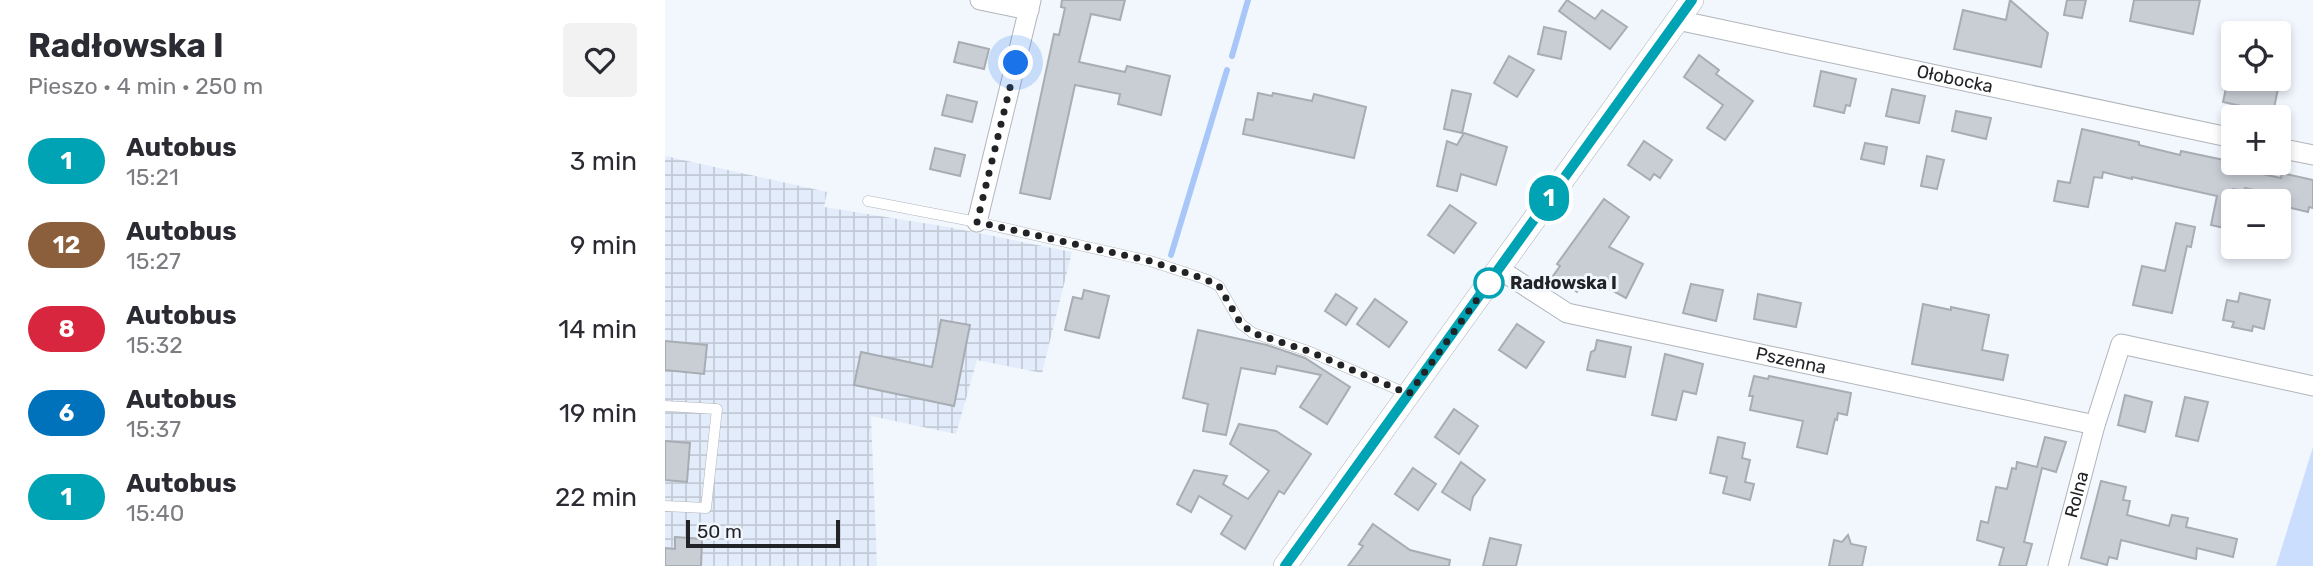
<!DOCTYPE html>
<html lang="pl">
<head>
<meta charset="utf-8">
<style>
	:root { --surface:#fff; --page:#f2f2f3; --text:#2b2b33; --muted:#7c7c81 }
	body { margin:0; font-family:Rubik,sans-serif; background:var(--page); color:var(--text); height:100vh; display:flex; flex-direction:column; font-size:26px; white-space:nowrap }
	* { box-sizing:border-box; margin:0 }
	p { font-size:23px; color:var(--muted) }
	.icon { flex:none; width:38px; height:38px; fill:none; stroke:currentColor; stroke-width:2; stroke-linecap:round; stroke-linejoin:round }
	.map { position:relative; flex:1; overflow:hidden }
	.drawer { display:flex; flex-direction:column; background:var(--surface); width:665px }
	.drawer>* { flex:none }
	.badge { padding:0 14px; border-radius:23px; font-size:24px; line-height:46px }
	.controls { position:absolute; left:1556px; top:21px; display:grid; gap:14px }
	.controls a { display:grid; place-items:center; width:70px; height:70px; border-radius:7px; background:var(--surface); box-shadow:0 4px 10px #0003; font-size:35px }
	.scale { position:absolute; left:21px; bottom:18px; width:154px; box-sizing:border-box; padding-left:7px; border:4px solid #212326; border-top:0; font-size:19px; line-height:24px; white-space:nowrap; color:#212326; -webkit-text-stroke:5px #f2f7fe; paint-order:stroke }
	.you { position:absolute; width:35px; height:35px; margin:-18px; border:5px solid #fff; border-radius:50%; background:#1a73e8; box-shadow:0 0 0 10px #1a73e833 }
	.map>.badge { position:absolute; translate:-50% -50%; box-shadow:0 0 0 4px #fff }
	.round { display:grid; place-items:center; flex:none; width:74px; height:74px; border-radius:7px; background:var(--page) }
	.summary { display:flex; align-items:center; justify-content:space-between; height:119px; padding:0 28px }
	h1 { font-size:33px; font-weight:700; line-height:52px }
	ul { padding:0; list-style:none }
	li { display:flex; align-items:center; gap:21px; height:84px; padding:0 28px }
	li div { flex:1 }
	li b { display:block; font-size:26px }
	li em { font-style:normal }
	li .badge { min-width:77px; font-weight:700; text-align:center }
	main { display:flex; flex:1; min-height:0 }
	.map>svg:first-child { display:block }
</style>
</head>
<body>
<main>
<section class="drawer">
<div class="summary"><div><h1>Radłowska I</h1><p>Pieszo · 4 min · 250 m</p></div><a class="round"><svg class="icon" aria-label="heart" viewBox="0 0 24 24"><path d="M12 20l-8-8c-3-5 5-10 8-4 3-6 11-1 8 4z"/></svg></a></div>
<ul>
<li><span class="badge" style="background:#00a3b4;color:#fff">1</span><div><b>Autobus</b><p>15:21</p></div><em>3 min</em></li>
<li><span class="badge" style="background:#8b5e3c;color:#fff">12</span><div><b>Autobus</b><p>15:27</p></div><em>9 min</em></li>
<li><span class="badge" style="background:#d7263d;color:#fff">8</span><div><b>Autobus</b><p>15:32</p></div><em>14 min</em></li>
<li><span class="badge" style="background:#0072bc;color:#fff">6</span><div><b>Autobus</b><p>15:37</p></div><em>19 min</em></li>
<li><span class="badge" style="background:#00a3b4;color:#fff">1</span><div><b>Autobus</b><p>15:40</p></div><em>22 min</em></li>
</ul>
</section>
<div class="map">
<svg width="1648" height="566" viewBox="0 0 1648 566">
	<defs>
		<pattern id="industrial-grid" width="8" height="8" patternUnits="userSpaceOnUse" patternTransform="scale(1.75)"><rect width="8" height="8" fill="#e3ecfa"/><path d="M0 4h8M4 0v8" fill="none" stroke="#c2cad6"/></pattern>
	</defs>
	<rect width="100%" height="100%" fill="#f2f7fe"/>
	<polygon fill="url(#industrial-grid)" points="0,156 162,192 159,207 283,227 407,252 377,373 312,360 291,434 206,416 212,566 0,566"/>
	<polygon fill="#cbdefd" points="1648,447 1648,566 1611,566"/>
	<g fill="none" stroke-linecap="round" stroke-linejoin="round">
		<g stroke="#a8c6f8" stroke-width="6">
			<polyline points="567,56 583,0"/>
			<polyline points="506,255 562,70"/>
		</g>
	</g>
	<g fill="#c9ced5" stroke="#a8acb3" stroke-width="2">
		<polygon points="397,0 460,0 455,20 426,14 414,62 460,72 462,66 505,76 496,115 453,104 455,94 410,85 385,199 355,193 389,34 394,35 400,8 396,7"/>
		<polygon points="902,0 930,19 937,10 962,27 945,49 894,11"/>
		<polygon points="1345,0 1383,33 1376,67 1289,49 1298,10 1341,20"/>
		<polygon points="1402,0 1421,0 1417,18 1399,15"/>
		<polygon points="1469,0 1535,0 1528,34 1465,21"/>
		<polygon points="879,27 901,32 896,59 873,54"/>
		<polygon points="294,42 324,49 319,69 289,62"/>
		<polygon points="1034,55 1054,70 1051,74 1088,101 1060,140 1042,128 1058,105 1019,77"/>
		<polygon points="844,56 869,70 852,97 829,83"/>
		<polygon points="1156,71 1191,79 1185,106 1181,105 1179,113 1149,106"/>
		<polygon points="1563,79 1615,79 1608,113 1558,102"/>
		<polygon points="1227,89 1260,96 1254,123 1221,116"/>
		<polygon points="787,90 806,94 797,133 779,129"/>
		<polygon points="593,93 607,96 608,93 647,101 649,94 701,107 689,158 578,134 581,119 588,120"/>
		<polygon points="282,95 312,102 307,122 277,115"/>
		<polygon points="1291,111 1326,118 1321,139 1287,131"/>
		<polygon points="1417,129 1474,142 1474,145 1515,155 1516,151 1559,160 1560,154 1568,155 1568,163 1584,166 1583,171 1616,178 1617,173 1648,180 1648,208 1644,207 1643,212 1614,205 1614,201 1611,201 1612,195 1580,188 1579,191 1568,189 1568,230 1546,225 1552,196 1467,177 1467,179 1438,172 1437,178 1429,177 1423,207 1389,201 1393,181 1405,183"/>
		<polygon points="799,133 842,147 831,185 796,174 792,191 772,186 782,141 792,145"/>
		<polygon points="979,141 1007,160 995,178 989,174 985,180 963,165"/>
		<polygon points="1200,143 1222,147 1219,164 1196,159"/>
		<polygon points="270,148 300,155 295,176 265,169"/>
		<polygon points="1262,156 1279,160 1272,189 1256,186"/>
		<polygon points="939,199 964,217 944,247 978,264 961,298 923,277 912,292 888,276 895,266 892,264"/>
		<polygon points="785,205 811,223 789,253 763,235"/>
		<polygon points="1511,223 1530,227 1526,247 1522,246 1507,313 1468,305 1477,266 1500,271"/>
		<polygon points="1026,284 1058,290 1051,321 1018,313"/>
		<polygon points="419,290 444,296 434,338 400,330 408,297 417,299"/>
		<polygon points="1575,293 1605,300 1599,329 1588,326 1587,331 1567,327 1569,322 1558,320 1562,300 1573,302"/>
		<polygon points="671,294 692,308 681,325 660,311"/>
		<polygon points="1093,294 1136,303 1131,327 1089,319"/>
		<polygon points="710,299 742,322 724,347 692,324"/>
		<polygon points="1258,304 1286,310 1286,307 1324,315 1317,350 1343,355 1338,380 1247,364"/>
		<polygon points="276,320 305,325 289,406 189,385 196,352 267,367"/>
		<polygon points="852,324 879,342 861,368 834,350"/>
		<polygon points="533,330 602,345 640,358 685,387 662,424 635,407 656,375 612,366 610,374 576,368 561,435 538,431 543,404 518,398"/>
		<polygon points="932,340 966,347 960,377 922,370 926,352 930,350"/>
		<polygon points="0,341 42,345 39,374 0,370"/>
		<polygon points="1000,354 1038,364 1031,394 1018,391 1011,420 987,415"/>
		<polygon points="1089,376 1103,379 1104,376 1186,393 1182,415 1173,413 1172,420 1170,419 1162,454 1132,447 1138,421 1085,410 1088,396 1084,396"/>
		<polygon points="1460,395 1487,402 1480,432 1453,425"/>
		<polygon points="1520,397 1543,402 1533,441 1511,436"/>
		<polygon points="789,409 813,426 794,454 770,437"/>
		<polygon points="574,424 611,431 646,454 619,494 614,491 580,549 556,534 567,516 534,496 526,512 512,504 529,470 562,476 558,484 583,499 604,471 565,444"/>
		<polygon points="1053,437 1080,443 1077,458 1085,460 1080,482 1089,484 1085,500 1058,493 1062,477 1045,473"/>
		<polygon points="1380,437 1401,442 1391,472 1377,468 1359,542 1367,544 1361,566 1334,566 1339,548 1312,540 1316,521 1323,523 1331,487 1342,489 1347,468 1351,469 1352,462 1372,467"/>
		<polygon points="0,441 25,443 22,482 0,480"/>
		<polygon points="796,462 820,480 808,497 805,510 777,492"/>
		<polygon points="748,468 771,484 753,510 730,494"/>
		<polygon points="1436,481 1461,487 1458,500 1465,501 1462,515 1504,526 1507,515 1523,518 1521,527 1572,539 1568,557 1532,548 1531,559 1456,540 1452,559 1444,557 1442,565 1416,558"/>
		<polygon points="708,524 745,550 785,560 784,566 683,566 698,546 694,544"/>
		<polygon points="1183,535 1186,544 1201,547 1197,566 1164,566 1169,540 1177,542"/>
		<polygon points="10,537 37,539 36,566 0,566 0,548 10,549"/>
		<polygon points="825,538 856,545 851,566 818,566"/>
	</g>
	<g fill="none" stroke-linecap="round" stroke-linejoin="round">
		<g stroke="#b0b4bb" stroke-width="11">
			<g id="service">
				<polyline points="203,201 312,222 485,261 540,279 554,286 576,324 588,333 643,351 743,394"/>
				<polyline points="0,406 52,409 41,508 0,506"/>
			</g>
		</g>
		<g stroke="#b0b4bb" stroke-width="21">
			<g id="minor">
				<polyline points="315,0 364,10"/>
				<path id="s1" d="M1012 20 1568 138"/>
				<polyline points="1614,148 1648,155"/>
				<polyline points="312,222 366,0"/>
				<path id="s2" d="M834 269 902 313 1430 425"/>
				<path id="s3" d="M1393 566 1430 425 1456 344 1648 386"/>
			</g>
		</g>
		<g stroke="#b0b4bb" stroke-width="24">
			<polyline id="tertiary" points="620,566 1027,0"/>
		</g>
		<use href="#service" stroke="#fff" stroke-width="10"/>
		<use href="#minor" stroke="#fff" stroke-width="19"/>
		<use href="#tertiary" stroke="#fff" stroke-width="23"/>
	</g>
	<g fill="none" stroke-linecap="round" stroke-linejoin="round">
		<g stroke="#fff" stroke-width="16">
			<polyline id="line" points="620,566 1027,0"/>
		</g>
		<use href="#line" stroke="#00a3b4" stroke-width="10"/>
		<polyline stroke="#212326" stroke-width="7" stroke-dasharray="0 12.6" points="351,63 312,222 485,261 540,279 554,286 576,324 588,333 643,351 744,394 824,283"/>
	</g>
	<circle fill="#fff" stroke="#00a3b4" stroke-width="3.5" cx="824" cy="283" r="14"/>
	<g text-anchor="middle" stroke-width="6" stroke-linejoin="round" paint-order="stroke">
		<g font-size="18" fill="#212326" stroke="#f2f7fe">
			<text dy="6" stroke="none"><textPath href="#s1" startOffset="284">Ołobocka</textPath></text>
			<text dy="6" stroke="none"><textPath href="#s2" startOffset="310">Pszenna</textPath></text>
			<text dy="6" stroke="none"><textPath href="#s3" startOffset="74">Rolna</textPath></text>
		</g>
		<g font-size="18" font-weight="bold" fill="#212326" stroke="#f2f7fe" text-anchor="start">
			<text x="845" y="289">Radłowska I</text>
		</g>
	</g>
</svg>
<div class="controls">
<a><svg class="icon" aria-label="locate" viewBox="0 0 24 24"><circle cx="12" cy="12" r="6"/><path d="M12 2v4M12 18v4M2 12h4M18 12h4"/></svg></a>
<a>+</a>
<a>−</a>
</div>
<div class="scale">50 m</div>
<div class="you" style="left:351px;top:63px"></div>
<b class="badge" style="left:884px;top:198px;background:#00a3b4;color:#fff">1</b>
</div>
</main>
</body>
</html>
